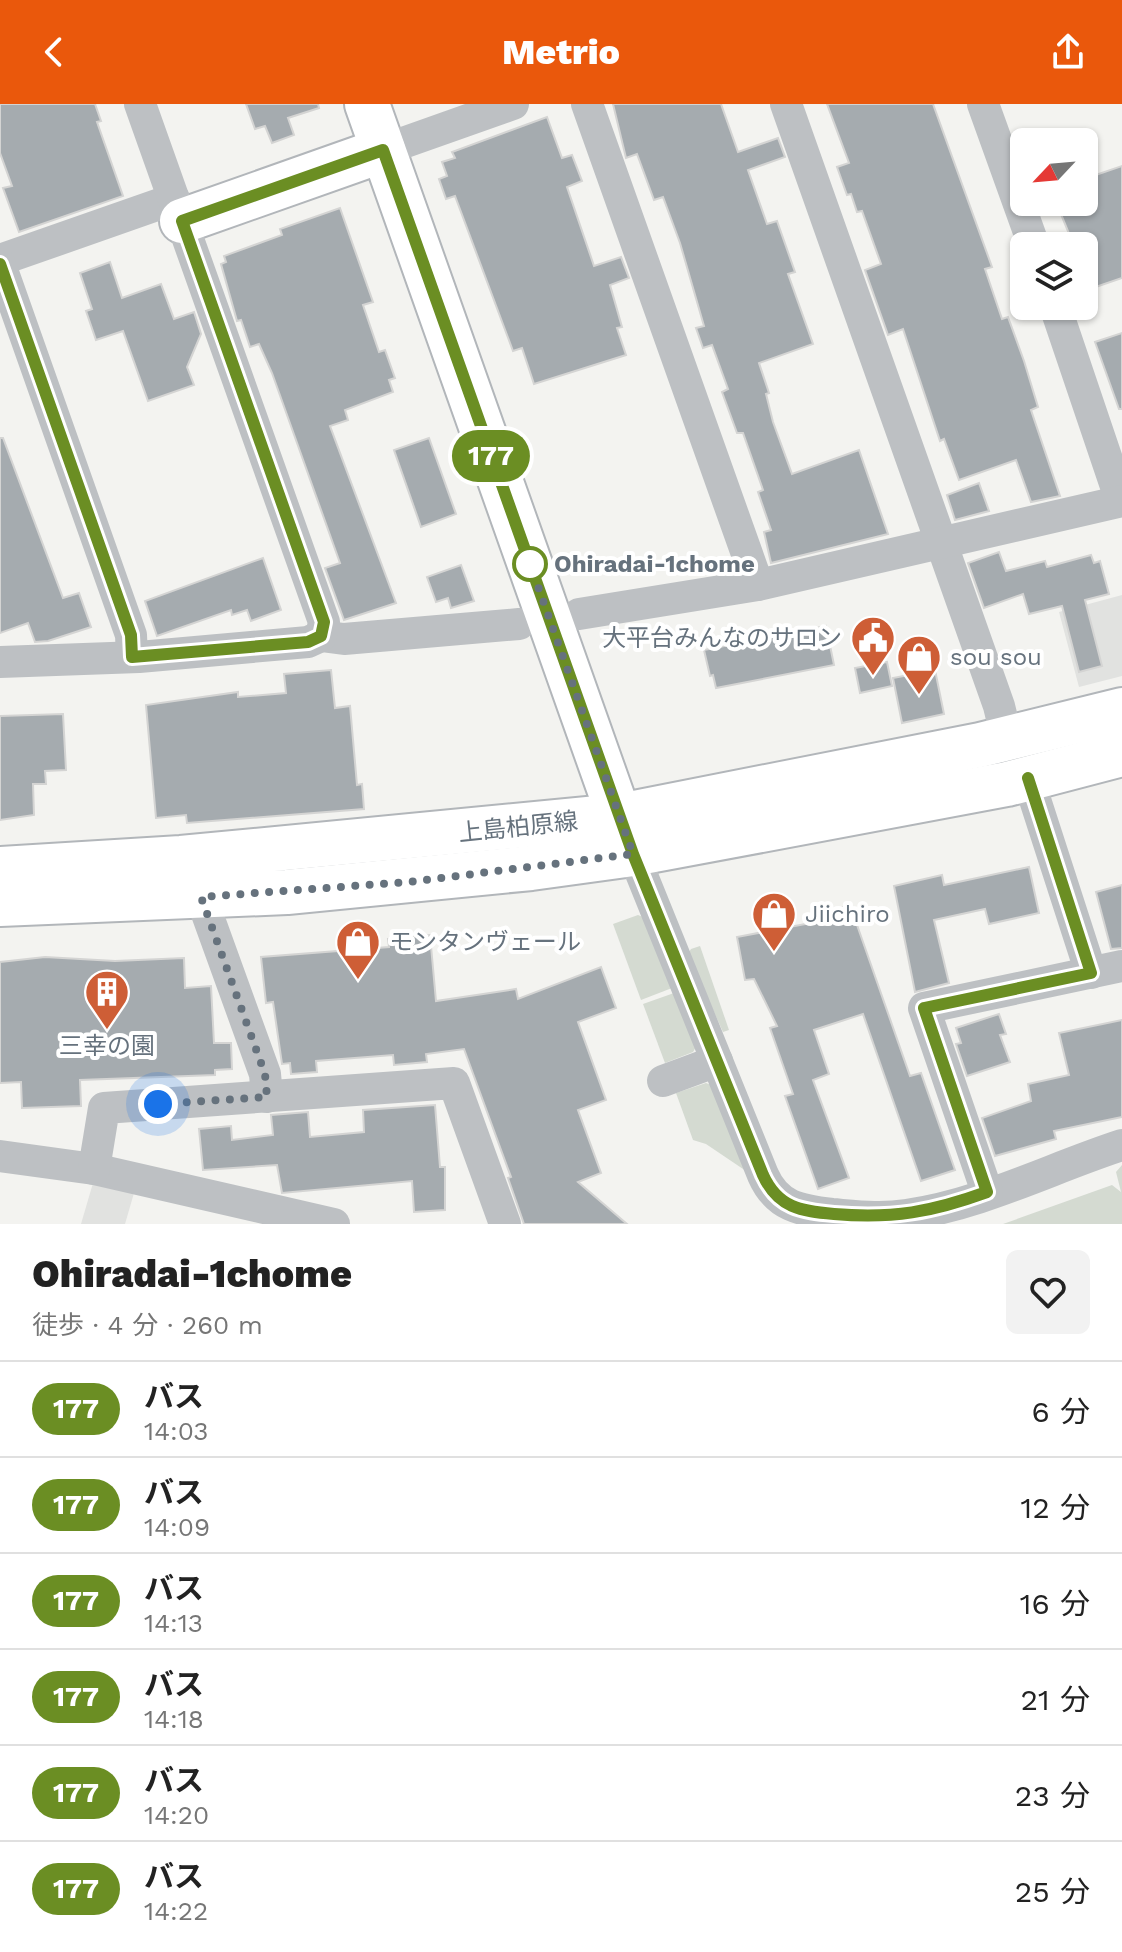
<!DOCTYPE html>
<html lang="ja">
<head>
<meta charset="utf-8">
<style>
	:root { --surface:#fff; --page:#f2f2f2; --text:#222; --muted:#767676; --line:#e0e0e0; --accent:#ea580c }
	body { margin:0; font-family:"Work Sans","Noto Sans JP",sans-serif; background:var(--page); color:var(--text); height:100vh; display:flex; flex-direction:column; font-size:30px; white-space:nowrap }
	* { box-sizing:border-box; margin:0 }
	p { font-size:26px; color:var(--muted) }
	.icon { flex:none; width:44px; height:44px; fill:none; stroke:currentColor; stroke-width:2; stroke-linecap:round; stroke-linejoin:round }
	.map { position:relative; height:1120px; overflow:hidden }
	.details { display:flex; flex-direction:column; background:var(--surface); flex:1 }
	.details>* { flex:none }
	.badge { padding:0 16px; border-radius:26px; font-size:28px; line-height:52px }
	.needle { width:52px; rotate:244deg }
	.controls { position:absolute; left:1010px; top:24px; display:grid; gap:16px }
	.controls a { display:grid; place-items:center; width:88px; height:88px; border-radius:12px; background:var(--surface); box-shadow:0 2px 6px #0004; font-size:40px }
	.you { position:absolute; width:40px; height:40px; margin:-20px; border:6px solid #fff; border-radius:50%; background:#1a73e8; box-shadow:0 0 0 12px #1a73e833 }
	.map>.badge { position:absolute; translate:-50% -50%; box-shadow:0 0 0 4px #fff }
	.round { display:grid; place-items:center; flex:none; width:84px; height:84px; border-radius:12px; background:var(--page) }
	.head { display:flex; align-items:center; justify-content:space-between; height:136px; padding:0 32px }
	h1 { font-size:38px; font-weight:800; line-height:60px }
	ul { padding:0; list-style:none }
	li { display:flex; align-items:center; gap:24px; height:96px; padding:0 32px; border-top:2px solid var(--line) }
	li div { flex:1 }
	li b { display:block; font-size:30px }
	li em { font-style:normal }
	li .badge { min-width:88px; font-weight:700; text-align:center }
	header { display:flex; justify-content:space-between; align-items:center; height:104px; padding:0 32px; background:var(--accent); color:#fff; font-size:36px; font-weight:800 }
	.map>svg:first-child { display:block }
</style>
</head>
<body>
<header><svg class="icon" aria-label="back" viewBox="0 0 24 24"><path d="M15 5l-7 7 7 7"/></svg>Metrio<svg class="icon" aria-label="share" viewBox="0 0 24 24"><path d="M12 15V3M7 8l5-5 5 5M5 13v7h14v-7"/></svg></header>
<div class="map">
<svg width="1122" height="1120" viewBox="0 0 1122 1120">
	<rect width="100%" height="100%" fill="#f3f3f0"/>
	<g fill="#e1e2e0">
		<polygon points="1122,491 1122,572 1079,583 1059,508"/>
		<polygon points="93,1079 134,1089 125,1120 81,1120"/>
	</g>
	<g fill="#d4dad1">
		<polygon points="638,811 643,813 672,884 641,896 613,820"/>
		<polygon points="700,842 729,926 723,928 688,850 691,845"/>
		<polygon points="674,889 696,943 693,948 665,959 643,900"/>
		<polygon points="706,979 711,981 746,1067 706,1040 693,1036 676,989"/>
		<polygon points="1122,1061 1122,1120 1003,1120 1112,1081 1121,1088 1116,1068"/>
	</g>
	<g fill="#a5abaf" stroke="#d4d4d3" stroke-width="2">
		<polygon points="0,0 95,0 101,17 97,18 123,92 19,128 3,84 12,82 0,49"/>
		<polygon points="246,0 318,0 319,4 288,14 294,31 272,39 265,22 255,25"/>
		<polygon points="613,0 721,0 738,48 778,34 785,53 748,66 767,120 777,117 795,168 788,170 813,240 759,259 769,289 766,290 773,318 792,370 859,346 888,430 771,459 764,428 771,426 758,388 763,386 743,329 737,329 722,288 728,285 712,241 703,244 696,224 704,222 680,139 663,93 654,96 637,50 626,54"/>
		<polygon points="827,0 933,0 992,163 985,165 1002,215 1008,213 1024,257 1038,303 1031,306 1060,392 1031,398 1016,356 959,376 944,335 940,337 903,225 888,231 865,166 881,160 862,107 857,108 851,90 847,91 837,63 849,59"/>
		<polygon points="547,13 562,54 572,51 582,77 567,83 594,162 621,153 629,174 610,181 622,223 617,224 626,251 534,280 522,244 513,247 455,92 446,95 439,75 447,72 442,58 455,54 452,48"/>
		<polygon points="1122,62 1122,174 1084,187 1084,138 1074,142 1056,98 1084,98 1084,75"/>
		<polygon points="340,104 373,198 363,201 379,248 385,246 395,274 389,276 393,288 345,306 348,316 330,322 396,499 344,516 325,464 340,459 272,269 259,240 250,243 241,216 237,217 221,160 226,158 224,152 282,131 280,125"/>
		<polygon points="110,158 122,194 161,180 174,215 194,208 201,230 187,263 194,281 148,297 123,227 96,236 86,207 92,205 80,169"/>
		<polygon points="1122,229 1122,305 1119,305 1095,238"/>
		<polygon points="0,334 3,334 63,494 79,489 91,523 48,537 35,538 28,519 0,529"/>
		<polygon points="429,334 456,410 421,423 394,346"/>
		<polygon points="979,379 989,407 955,416 947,391"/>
		<polygon points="999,448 1006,467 1045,457 1047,463 1091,451 1094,459 1100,457 1109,490 1085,496 1102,562 1079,568 1062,502 1029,510 1023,490 984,504 968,459"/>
		<polygon points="263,454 281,506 251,517 247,506 232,511 231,506 157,532 145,497"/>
		<polygon points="461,461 474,497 451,504 448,494 436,498 427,473"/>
		<polygon points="826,522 834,561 716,584 713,571 710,572 704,546"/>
		<polygon points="887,558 892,582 860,589 855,564"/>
		<polygon points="331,566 335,604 350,602 357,681 362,680 364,705 187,719 186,711 156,714 146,601 238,588 238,593 286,589 284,570"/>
		<polygon points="935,566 944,610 902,619 893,574"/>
		<polygon points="63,610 66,666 45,667 46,680 33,680 34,711 0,716 0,612"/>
		<polygon points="1029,763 1039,809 989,820 985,805 934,816 949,879 915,888 894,782 942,771 944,781"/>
		<polygon points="1122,781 1122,844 1111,845 1096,788"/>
		<polygon points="850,801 910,972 921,969 955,1066 921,1077 863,910 814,926 829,970 813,976 849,1074 818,1085 785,992 793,990 770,924 777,922 754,875 745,876 737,833 816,818 814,813"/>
		<polygon points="430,831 436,897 516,885 518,895 601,863 616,904 578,918 606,996 578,1006 601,1069 578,1078 627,1120 524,1120 508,1074 511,1073 464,945 426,950 427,958 394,961 393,951 316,957 317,968 291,970 290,959 282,960 273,898 266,899 261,853 389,843 388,835"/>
		<polygon points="45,853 115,857 184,854 185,884 211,882 214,939 231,939 232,965 215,966 215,971 80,976 81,1002 22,1004 21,978 0,979 0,858"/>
		<polygon points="999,910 1006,930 1000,931 1010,958 967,972 956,940 961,939 956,924"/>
		<polygon points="1122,916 1122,1013 1054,1027 1056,1035 995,1052 982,1014 1031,997 1028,980 1069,971 1059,929"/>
		<polygon points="435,1001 440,1063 445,1063 445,1106 414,1108 412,1077 282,1089 277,1061 203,1066 199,1025 231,1022 232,1036 273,1031 271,1011 308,1008 310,1033 364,1028 363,1006"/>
	</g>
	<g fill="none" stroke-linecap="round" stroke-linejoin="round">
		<g stroke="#b2b6ba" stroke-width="48">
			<g id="secondary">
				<polyline points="367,0 619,712"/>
				<polyline points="182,117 383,46"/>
				<polyline points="0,765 181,754 619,712 980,641 1122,606"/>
				<polyline points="0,800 287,788 531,764 633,750 1007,680 1122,650"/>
			</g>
		</g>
		<g stroke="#bdc0c3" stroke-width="32">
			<polyline points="587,0 758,481"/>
			<polyline points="786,0 999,602 1007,635"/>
			<polyline points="983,0 1034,142"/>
			<polyline points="383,46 513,0"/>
			<polyline points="0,156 174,95"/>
			<polyline points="0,160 131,531 132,553"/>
			<polyline points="1055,202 1121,397"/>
			<polyline points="579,510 758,481 1122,397"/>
			<polyline points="321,532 344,535 519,520"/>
			<polyline points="0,558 139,553 308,538 321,532 324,518 140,0"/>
			<polyline points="1028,674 1091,869"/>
			<path d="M626 732 763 1071C777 1103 800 1106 832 1110 857 1112 881 1115 906 1111 980 1101 1051 1064 1122 1041"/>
			<polyline points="201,793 265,970 267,993"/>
			<polyline points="663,977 717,957"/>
			<polyline points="0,1052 94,1065 334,1120"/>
			<polyline points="94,1065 104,1004 454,979 505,1120"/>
			<polyline points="987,1088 924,904 1122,862"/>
		</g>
		<use href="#secondary" stroke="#fff" stroke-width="44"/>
	</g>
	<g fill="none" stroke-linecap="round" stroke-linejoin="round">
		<g stroke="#fff" stroke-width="18">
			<path id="line" d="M0 160 131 531 132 553 308 538 321 532 324 518 182 117 383 46 633 750 763 1071C778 1104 801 1107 834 1110 893 1115 932 1108 987 1088L924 904 1091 869 1028 674"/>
		</g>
		<use href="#line" stroke="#6b8e23" stroke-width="12"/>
		<polyline stroke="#66727d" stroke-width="8" stroke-dasharray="0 14.4" points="158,1000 267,993 265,970 201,793 409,778 633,750 530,460"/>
	</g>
	<defs>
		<g id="civic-pin" transform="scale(2.3)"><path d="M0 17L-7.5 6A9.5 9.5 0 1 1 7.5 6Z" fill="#ce5e36" stroke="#fff"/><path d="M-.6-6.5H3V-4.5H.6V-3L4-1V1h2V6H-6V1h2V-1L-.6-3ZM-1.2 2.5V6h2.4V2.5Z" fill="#fff"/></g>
		<g id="shop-pin" transform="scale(2.3)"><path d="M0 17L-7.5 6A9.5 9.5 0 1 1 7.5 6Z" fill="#ce5e36" stroke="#fff"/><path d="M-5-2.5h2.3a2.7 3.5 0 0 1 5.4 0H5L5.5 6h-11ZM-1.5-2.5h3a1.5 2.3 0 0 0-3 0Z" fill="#fff"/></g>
		<g id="building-pin" transform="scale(2.3)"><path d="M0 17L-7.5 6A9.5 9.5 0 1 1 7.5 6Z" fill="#ce5e36" stroke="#fff"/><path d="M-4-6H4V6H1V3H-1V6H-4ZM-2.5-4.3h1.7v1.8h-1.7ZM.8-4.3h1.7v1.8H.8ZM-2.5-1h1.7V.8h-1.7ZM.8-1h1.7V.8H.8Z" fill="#fff"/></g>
	</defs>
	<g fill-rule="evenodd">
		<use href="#civic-pin" x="873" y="534"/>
		<use href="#shop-pin" x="919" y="553"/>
		<use href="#shop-pin" x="774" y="810"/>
		<use href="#shop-pin" x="358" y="838"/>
		<use href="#building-pin" x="107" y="888"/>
	</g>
	<circle fill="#fff" stroke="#6b8e23" stroke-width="4" cx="530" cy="460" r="16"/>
	<g text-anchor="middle" stroke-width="8" stroke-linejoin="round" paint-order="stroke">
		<g font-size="24" font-weight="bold" fill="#66727d" stroke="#fff" text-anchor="start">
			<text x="554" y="468">Ohiradai-1chome</text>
		</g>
		<g font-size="24" fill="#66727d" stroke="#fff" text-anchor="start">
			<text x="842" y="542" text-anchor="end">大平台みんなのサロン</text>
			<text x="950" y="561">sou sou</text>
			<text x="805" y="818">Jiichiro</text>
			<text x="389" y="846">モンタンヴェール</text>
			<text x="107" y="950" text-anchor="middle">三幸の園</text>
		</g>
		<g font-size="24" fill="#66727d" stroke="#fff">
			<text transform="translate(518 723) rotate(-6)" y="8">上島柏原線</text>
		</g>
	</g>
</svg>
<div class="controls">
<a><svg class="needle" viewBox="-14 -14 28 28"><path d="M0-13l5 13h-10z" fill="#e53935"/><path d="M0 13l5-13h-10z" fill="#767676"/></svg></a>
<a><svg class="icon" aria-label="layers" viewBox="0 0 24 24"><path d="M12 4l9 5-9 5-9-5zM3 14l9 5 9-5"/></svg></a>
</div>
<div class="you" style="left:158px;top:1000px"></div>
<b class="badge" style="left:491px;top:352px;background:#6b8e23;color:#fff">177</b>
</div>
<section class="details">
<div class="head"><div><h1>Ohiradai-1chome</h1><p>徒歩 · 4 分 · 260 m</p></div><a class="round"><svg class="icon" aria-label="heart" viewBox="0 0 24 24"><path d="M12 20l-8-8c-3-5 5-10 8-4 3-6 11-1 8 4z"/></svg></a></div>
<ul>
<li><span class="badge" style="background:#6b8e23;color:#fff">177</span><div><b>バス</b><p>14:03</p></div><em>6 分</em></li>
<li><span class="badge" style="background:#6b8e23;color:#fff">177</span><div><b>バス</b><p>14:09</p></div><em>12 分</em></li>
<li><span class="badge" style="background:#6b8e23;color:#fff">177</span><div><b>バス</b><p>14:13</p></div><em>16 分</em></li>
<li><span class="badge" style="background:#6b8e23;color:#fff">177</span><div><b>バス</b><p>14:18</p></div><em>21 分</em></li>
<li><span class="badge" style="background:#6b8e23;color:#fff">177</span><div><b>バス</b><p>14:20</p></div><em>23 分</em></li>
<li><span class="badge" style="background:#6b8e23;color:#fff">177</span><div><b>バス</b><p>14:22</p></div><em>25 分</em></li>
</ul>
</section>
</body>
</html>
